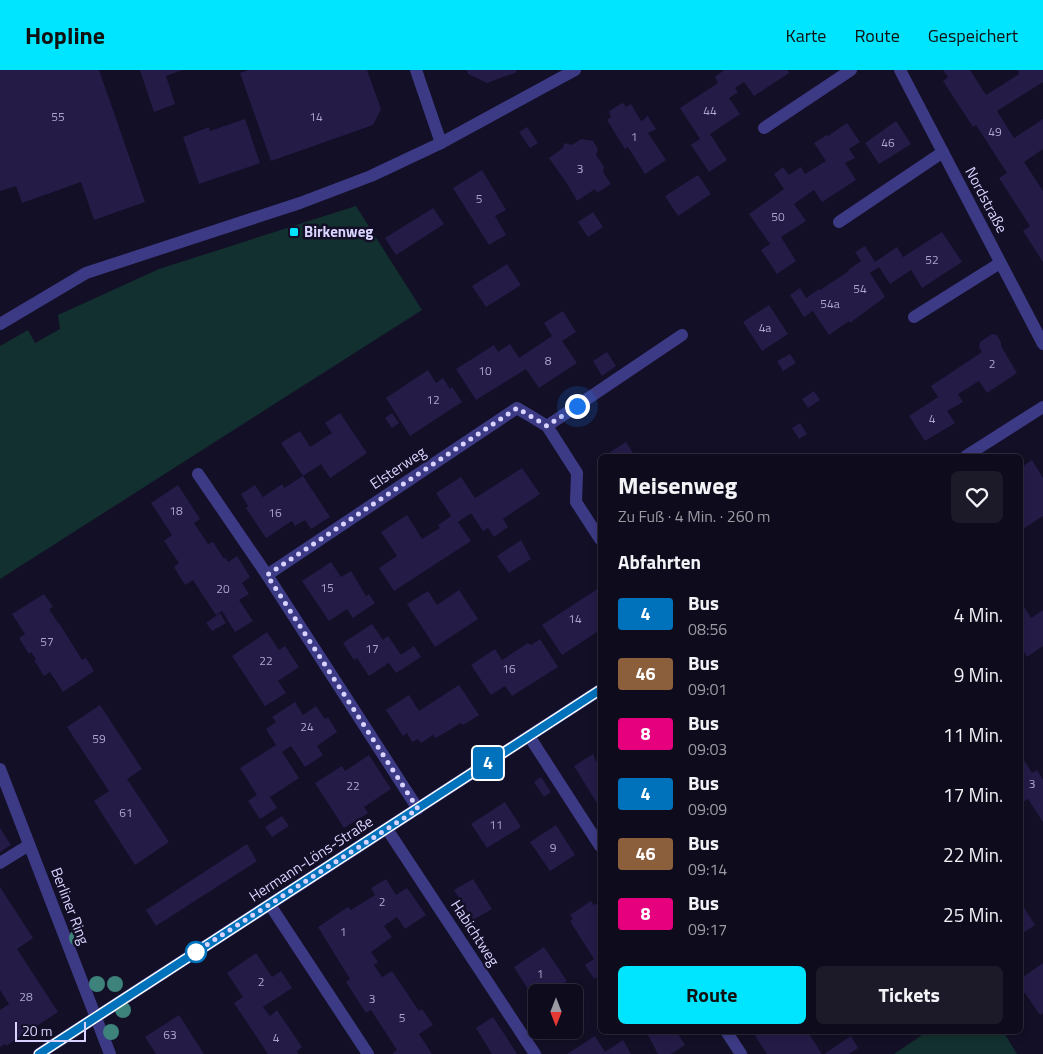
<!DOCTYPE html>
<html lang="de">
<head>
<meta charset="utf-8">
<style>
	:root { --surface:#0e0b1c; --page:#1c1929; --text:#f1f3f6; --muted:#9b9ba3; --line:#2e2b3b; --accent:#00e5ff }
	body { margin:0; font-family:"Titillium Web",sans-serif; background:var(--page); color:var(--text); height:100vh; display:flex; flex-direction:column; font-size:19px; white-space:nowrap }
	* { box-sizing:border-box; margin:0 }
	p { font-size:16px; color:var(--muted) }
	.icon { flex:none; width:28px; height:28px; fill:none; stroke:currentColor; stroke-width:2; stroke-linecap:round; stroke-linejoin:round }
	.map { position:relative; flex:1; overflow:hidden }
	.panel { position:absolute; left:598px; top:384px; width:425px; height:580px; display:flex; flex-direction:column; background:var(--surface); border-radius:8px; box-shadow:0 2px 8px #0003,0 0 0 1px var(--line) }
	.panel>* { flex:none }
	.badge { padding:0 10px; border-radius:4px; font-size:18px; line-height:32px }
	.needle { width:32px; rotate:180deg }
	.buttons { position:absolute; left:528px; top:914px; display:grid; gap:10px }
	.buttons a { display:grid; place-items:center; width:55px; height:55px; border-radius:8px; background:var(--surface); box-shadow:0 2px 8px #0003,0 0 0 1px var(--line); font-size:25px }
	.scale { position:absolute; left:15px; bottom:12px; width:71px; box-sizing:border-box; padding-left:5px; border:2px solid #d9d4ff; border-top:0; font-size:14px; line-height:18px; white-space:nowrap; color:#d9d4ff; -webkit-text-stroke:4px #130f26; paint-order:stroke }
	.you { position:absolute; width:25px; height:25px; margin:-12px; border:4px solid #fff; border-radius:50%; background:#1a73e8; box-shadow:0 0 0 8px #1a73e833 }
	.map>.badge { position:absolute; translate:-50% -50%; box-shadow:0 0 0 2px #fff }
	h2 { padding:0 20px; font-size:19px; line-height:45px }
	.round { display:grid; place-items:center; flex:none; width:52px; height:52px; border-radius:8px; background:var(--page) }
	.summary { display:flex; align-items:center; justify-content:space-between; height:85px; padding:0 20px }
	h1 { font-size:24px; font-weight:700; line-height:38px }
	.action { display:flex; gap:10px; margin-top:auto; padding:10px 20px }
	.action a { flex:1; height:58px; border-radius:8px; background:var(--accent); color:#111; font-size:20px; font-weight:700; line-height:58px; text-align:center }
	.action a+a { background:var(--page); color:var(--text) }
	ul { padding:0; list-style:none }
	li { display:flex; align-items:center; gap:15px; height:60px; padding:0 20px }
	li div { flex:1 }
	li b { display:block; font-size:19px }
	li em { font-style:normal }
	li .badge { min-width:55px; font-weight:700; text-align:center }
	header { display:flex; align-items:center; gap:30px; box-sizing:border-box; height:70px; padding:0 25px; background:var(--accent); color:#111 }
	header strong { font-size:24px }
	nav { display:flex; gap:28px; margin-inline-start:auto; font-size:18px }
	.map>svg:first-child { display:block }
</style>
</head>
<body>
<header>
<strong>Hopline</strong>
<nav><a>Karte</a><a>Route</a><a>Gespeichert</a></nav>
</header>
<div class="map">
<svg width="1043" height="984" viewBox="0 0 1043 984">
	<rect width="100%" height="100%" fill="#130f26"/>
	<g fill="#12302f">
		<polygon points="356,136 422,240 0,509 0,276 28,260 35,273 60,259 58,245 159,199"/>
		<polygon points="928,961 1003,961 1017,984 894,984"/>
	</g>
	<g fill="#241b47">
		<polygon points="0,0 99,0 145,132 94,150 81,112 22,133 16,116 0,121"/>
		<polygon points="140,0 182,0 166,6 175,34 154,42"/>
		<polygon points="249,0 367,0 381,39 373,55 271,91 240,3"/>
		<polygon points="467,0 516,0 517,2 487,13 468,4"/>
		<polygon points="724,0 787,0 789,3 754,26 744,12 735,18 738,22 729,28 740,44 710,64 727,90 709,102 691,75 700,69 680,38 718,13 715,7"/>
		<polygon points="943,0 970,0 986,25 1019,4 1018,0 1043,0 1043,12 997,41 1014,68 1043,49 1043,79 1024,92 1043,121 1043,192 1023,161 1030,156 999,108 1007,103 976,55 973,57 943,11 948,7"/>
		<polygon points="622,33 624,34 626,37 631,34 641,51 646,48 647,45 656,59 648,63 666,90 645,104 628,77 625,79 607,50 611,47 609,41"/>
		<polygon points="245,49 260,93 199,114 183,67 209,57 210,61"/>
		<polygon points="896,51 911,74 879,94 865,73"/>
		<polygon points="847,53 860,72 849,79 855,88 845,93 856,110 822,132 814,120 794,134 806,151 781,167 796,191 777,204 761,180 770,174 749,144 784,119 774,104 783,97 789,105 801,97 805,104 826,91 814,73 827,65 828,66"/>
		<polygon points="527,57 538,73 530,78 519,62"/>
		<polygon points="581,69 593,71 598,79 596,85 604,97 603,102 611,114 597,123 595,119 577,131 568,115 549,88 563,78 564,73 572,75"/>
		<polygon points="482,100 506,140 495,146 506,165 489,175 453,118"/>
		<polygon points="698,105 711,124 678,146 665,126"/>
		<polygon points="433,138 444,154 396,185 385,168"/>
		<polygon points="593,142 603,157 588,167 578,152"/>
		<polygon points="942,162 962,192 922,218 911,200 890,214 879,197 870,203 885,227 850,253 849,251 829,265 813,241 804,247 790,225 800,218 806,228 819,219 820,220 849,201 848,200 861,191 855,182 865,176 875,192 897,177 903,187"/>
		<polygon points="507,194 521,215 486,237 472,216"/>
		<polygon points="769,235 788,264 762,281 743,252"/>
		<polygon points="563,241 576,262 562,271 577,293 539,318 526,299 476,330 456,299 494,275 498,282 510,274 519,288 552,266 544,253"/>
		<polygon points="992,264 997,265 1001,272 1001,276 1017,303 987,323 979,311 958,324 963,332 947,341 955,353 925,371 909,346 938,327 931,316 982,282 979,277 980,272"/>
		<polygon points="607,282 616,296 602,306 593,291"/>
		<polygon points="790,284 796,293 783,301 777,291"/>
		<polygon points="428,300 436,313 443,308 450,319 452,317 462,332 410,366 386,328"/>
		<polygon points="814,321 820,330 808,338 802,329"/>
		<polygon points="340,343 367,383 330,408 321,394 303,406 281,373 300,361 310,377 332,363 325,353"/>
		<polygon points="392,343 399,353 392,358 385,348"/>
		<polygon points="800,353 807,364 799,369 792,358"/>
		<polygon points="626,372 635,386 604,386"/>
		<polygon points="1032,390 1043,408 1043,446 1020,461 1020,398"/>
		<polygon points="522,398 540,424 503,449 508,457 494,467 488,458 483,461 471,443 458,452 471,471 394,521 379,498 397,486 381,462 407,445 422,469 440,458 438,455 451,446 436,423 461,407 475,428"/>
		<polygon points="303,406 330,447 311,459 305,450 295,456 292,451 266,468 246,438 248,436 241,424 255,415 263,427 282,414 284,418"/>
		<polygon points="178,415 200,449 194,453 208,474 213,472 224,489 226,488 228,492 237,486 250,507 242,513 249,524 239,530 253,551 235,562 222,541 216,545 193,510 185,515 174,497 179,493 164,471 172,465 151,433"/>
		<polygon points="521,470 531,489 509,503 497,486"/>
		<polygon points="331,492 341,507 351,501 366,526 369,524 375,533 353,548 347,539 329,551 302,511"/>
		<polygon points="599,518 600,560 562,585 542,555"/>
		<polygon points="459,520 478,549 435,577 407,534 428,521 437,535"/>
		<polygon points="44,524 53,537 49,539 58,553 59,553 82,590 86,588 94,601 63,622 50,602 44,606 34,590 36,589 31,582 29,584 19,568 25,564 12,544"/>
		<polygon points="1020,530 1031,548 1043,540 1043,576 1027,587 1020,576"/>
		<polygon points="220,543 226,553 212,561 206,553"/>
		<polygon points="372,554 383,570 388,566 401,585 414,576 421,587 396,603 389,593 369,606 357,588 354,590 343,573"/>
		<polygon points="267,562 279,580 285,576 299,597 278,611 286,623 265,636 232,586"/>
		<polygon points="540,569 558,597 512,626 505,616 491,625 471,595 495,579 502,590 528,573 531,575"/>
		<polygon points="459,615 479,645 463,655 461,653 436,668 433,665 421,673 418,669 412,672 407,663 403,666 386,640 409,625 419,641"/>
		<polygon points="295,632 303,645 316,636 325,649 328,647 337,662 317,676 323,685 305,697 291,676 282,682 299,708 270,727 277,738 260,749 248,731 257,725 240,698 276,675 266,659 276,652 272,647"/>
		<polygon points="100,635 142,699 127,709 169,772 135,795 94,731 109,721 67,657"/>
		<polygon points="593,684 597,693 600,691 600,738 574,696"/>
		<polygon points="369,685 391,719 364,737 368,743 344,758 315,713 342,696 345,701"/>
		<polygon points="1024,690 1032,703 1037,700 1043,710 1043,752 1028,729 1020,734 1020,693"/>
		<polygon points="541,707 551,722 544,727 534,712"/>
		<polygon points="505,732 521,757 487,778 471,754"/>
		<polygon points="282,746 289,756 272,767 265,757"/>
		<polygon points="556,755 575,785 550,801 530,772"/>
		<polygon points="0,758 11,775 0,782"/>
		<polygon points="247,774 257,791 156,856 146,840"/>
		<polygon points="386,809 396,825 407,818 426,845 405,859 397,847 384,856 392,867 371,882 378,892 374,895 382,907 392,901 419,941 422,939 433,955 419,964 432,984 393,984 393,983 397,980 371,940 366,943 346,912 350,909 318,857 348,837 351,840 375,825 371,818"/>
		<polygon points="473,809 492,839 473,850 454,820"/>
		<polygon points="0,817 33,868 17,879 58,942 6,976 5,974 0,977 0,940 9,934 0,920"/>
		<polygon points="1020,826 1023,831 1021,833 1035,855 1020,865"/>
		<polygon points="591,831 594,835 600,832 600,905 594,909 585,895 594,889 570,851 573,849 570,845"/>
		<polygon points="544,877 567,911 549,922 536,922 536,932 514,897"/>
		<polygon points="256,883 272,907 281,901 292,918 263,937 270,946 277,940 302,977 297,981 298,984 268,984 234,933 243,927 227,903"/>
		<polygon points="1043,893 1043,943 1040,945 1025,923 1020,926 1020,909"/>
		<polygon points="179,945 186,956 204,984 156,984 145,967"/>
		<polygon points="493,947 505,965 517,984 492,984 476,958"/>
		<polygon points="646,961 676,961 685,975 671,984 658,984"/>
		<polygon points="752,961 807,961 822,984 767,984"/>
		<polygon points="595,966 605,982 623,970 631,984 567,984"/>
		<polygon points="851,966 858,978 849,984 824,984"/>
	</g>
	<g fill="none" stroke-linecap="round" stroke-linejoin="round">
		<g stroke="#3d3a85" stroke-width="12">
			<polyline points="416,0 441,73"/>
			<polyline points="900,0 1043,274"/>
			<polyline points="764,58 851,0"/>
			<polyline points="839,152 943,82"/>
			<polyline points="914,247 1000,193"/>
			<polyline points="0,254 86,203 300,133 371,106 441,73 575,0"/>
			<polyline points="547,356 682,265"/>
			<polyline points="966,386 1043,337"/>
			<polyline points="198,404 267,505 418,739"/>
			<polyline points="267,505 517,338 547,356 577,403 576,432 600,469"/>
			<polyline points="529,666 600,776"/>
			<polyline points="0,699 110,984"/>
			<polyline points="387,759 535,984"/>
			<polyline points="0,793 29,775"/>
			<polyline points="270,835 368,984"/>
			<polyline points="726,961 741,984"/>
			<polyline points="39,984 600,620"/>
		</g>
	</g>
	<g fill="#3d827b">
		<circle cx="77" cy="868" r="8"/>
		<circle cx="97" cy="914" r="8"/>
		<circle cx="115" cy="914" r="8"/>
		<circle cx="123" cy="940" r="8"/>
		<circle cx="111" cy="962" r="8"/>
	</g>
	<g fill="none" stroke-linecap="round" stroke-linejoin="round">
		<g stroke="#fff" stroke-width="11">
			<polyline id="line" points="39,984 600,620"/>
		</g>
		<use href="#line" stroke="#0072bc" stroke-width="8"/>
		<polyline stroke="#d9d4ff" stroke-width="5" stroke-dasharray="0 9" points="196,882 194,883 418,739 267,505 517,338 547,356 577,336"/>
	</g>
	<rect fill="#00e5ff" stroke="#130f26" stroke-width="2" x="289" y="157" width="10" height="10" rx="2.5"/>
	<circle fill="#fff" stroke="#0072bc" stroke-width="2.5" cx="196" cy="882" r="10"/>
	<g text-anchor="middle" stroke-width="5" stroke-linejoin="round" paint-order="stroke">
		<g font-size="12" fill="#aca6d1">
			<text x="710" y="45">44</text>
			<text x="58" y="51">55</text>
			<text x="316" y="51">14</text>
			<text x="995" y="66">49</text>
			<text x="634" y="71">1</text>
			<text x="888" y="77">46</text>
			<text x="580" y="103">3</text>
			<text x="479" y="133">5</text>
			<text x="778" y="151">50</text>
			<text x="932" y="194">52</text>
			<text x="860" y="223">54</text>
			<text x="830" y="238">54a</text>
			<text x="765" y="262">4a</text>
			<text x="548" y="295">8</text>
			<text x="992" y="298">2</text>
			<text x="485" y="305">10</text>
			<text x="433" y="334">12</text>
			<text x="932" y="353">4</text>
			<text x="176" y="445">18</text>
			<text x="275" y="447">16</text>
			<text x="327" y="522">15</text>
			<text x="223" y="523">20</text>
			<text x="575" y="553">14</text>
			<text x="47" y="576">57</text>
			<text x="372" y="583">17</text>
			<text x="266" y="595">22</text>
			<text x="509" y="603">16</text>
			<text x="307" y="661">24</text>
			<text x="99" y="673">59</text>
			<text x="1032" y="718">3</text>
			<text x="353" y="720">22</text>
			<text x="126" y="747">61</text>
			<text x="496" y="759">11</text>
			<text x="553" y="782">9</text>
			<text x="382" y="836">2</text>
			<text x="343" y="866">1</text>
			<text x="540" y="908">1</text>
			<text x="261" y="916">2</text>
			<text x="26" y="931">28</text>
			<text x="372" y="933">3</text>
			<text x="402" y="952">5</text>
			<text x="170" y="969">63</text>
			<text x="276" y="972">4</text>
		</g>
		<g font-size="15" fill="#d9d4ff" stroke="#130f26">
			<text transform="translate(986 130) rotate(62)" y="5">Nordstraße</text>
			<text transform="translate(398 398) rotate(-34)" y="5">Elsterweg</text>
			<text transform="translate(311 789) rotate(-33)" y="5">Hermann-Löns-Straße</text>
			<text transform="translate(70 836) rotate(69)" y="5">Berliner Ring</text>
			<text transform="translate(475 863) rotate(57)" y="5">Habichtweg</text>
		</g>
		<g font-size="15" font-weight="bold" fill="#d9d4ff" stroke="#130f26" text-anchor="start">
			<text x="304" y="167">Birkenweg</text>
		</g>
	</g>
</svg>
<div class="buttons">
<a><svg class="needle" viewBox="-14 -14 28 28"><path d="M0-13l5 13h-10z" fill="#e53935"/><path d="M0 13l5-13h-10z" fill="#9b9ba3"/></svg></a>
</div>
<div class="scale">20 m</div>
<div class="you" style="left:577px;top:336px"></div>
<b class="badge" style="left:488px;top:693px;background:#0072bc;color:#fff">4</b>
<section class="panel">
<div class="summary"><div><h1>Meisenweg</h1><p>Zu Fuß · 4 Min. · 260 m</p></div><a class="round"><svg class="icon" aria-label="heart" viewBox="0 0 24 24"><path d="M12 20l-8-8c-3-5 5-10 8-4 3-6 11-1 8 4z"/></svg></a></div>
<h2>Abfahrten</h2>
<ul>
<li><span class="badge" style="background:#0072bc;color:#fff">4</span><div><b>Bus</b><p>08:56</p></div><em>4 Min.</em></li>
<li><span class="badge" style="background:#8b5e3c;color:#fff">46</span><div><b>Bus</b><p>09:01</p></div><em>9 Min.</em></li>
<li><span class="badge" style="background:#e6007e;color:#fff">8</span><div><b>Bus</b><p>09:03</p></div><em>11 Min.</em></li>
<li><span class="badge" style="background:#0072bc;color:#fff">4</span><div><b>Bus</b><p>09:09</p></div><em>17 Min.</em></li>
<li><span class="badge" style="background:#8b5e3c;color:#fff">46</span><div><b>Bus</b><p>09:14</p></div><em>22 Min.</em></li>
<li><span class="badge" style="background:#e6007e;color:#fff">8</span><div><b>Bus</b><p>09:17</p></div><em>25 Min.</em></li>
</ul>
<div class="action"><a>Route</a><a>Tickets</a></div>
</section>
</div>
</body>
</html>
